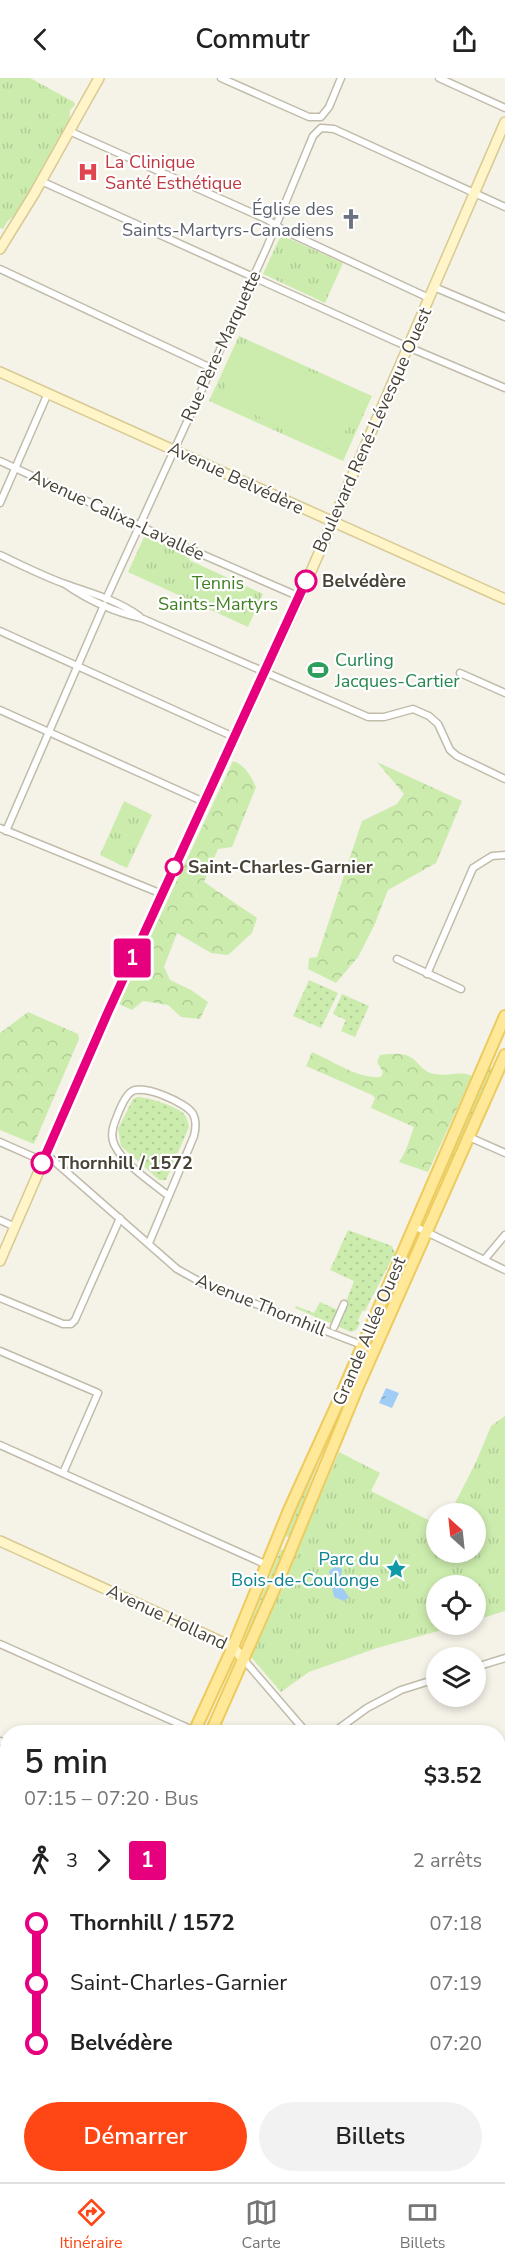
<!DOCTYPE html>
<html lang="fr">
<head>
<meta charset="utf-8">
<style>
	:root { --surface:#fff; --page:#f2f2f2; --text:#222; --muted:#767676; --line:#e0e0e0; --accent:#ff4715 }
	body { margin:0; font-family:"Nunito Sans",sans-serif; background:var(--page); color:var(--text); height:100vh; display:flex; flex-direction:column; font-size:22px; white-space:nowrap }
	* { box-sizing:border-box; margin:0 }
	p { font-size:20px; color:var(--muted) }
	.icon { flex:none; width:33px; height:33px; fill:none; stroke:currentColor; stroke-width:2; stroke-linecap:round; stroke-linejoin:round }
	.map { position:relative; flex:1; overflow:hidden }
	.details { position:absolute; left:0px; top:1647px; width:506px; height:458px; display:flex; flex-direction:column; background:var(--surface); border-radius:24px 24px 0 0; box-shadow:0 3px 9px #0003 }
	.details>* { flex:none }
	.badge { padding:0 12px; border-radius:4px; font-size:21px; line-height:39px }
	.needle { width:39px; rotate:333deg }
	.buttons { position:absolute; left:426px; top:1425px; display:grid; gap:12px }
	.buttons a { display:grid; place-items:center; width:60px; height:60px; border-radius:50%; background:var(--surface); box-shadow:0 3px 9px #0003; font-size:30px }
	.map>.badge { position:absolute; translate:-50% -50%; box-shadow:0 0 0 3px #fff }
	.legs { display:flex; align-items:center; gap:9px; height:66px; padding:0 24px; font-size:20px }
	.legs p { margin-inline-start:auto }
	.head { display:flex; align-items:center; justify-content:space-between; height:102px; padding:0 24px }
	h1 { font-size:33px; font-weight:600; line-height:45px }
	.cta { display:flex; gap:12px; margin-top:auto; padding:12px 24px }
	.cta a { flex:1; height:69px; border-radius:36px; background:var(--accent); color:#fff; font-size:24px; font-weight:600; line-height:69px; text-align:center }
	.cta a+a { background:var(--page); color:var(--text) }
	ul { padding:0 24px; list-style:none }
	li { display:flex; align-items:center; gap:21px; height:60px; font-size:22px }
	li i { display:grid; place-items:center; width:9px; height:100%; margin:0 8px; background:currentColor }
	li i::after { content:''; width:15px; height:15px; margin:-8px; border:4px solid; border-radius:50%; background:var(--surface) }
	li p { margin-inline-start:auto }
	li:first-child i { background:linear-gradient(#0000 50%,currentColor 0) }
	li:last-child i { background:linear-gradient(currentColor 50%,#0000 0) }
	header { display:flex; justify-content:space-between; align-items:center; height:78px; padding:0 24px; background:var(--surface); font-size:27px; font-weight:600 }
	.dock { display:flex; justify-content:space-around; align-items:center; height:84px; border-top:2px solid var(--line); background:var(--surface); font-size:16px; color:var(--muted) }
	.dock a { display:grid; justify-items:center; gap:3px }
	.dock .on { color:var(--accent) }
	.map>svg:first-child { display:block }
</style>
</head>
<body>
<header><svg class="icon" aria-label="back" viewBox="0 0 24 24"><path d="M15 5l-7 7 7 7"/></svg>Commutr<svg class="icon" aria-label="share" viewBox="0 0 24 24"><path d="M12 15V3M7 8l5-5 5 5M5 13v7h14v-7"/></svg></header>
<div class="map">
<svg width="505" height="2104" viewBox="0 0 505 2104">
	<defs>
		<pattern id="grass-dots" width="8" height="8" patternUnits="userSpaceOnUse" patternTransform="scale(1.5)"><rect width="8" height="8" fill="#ccecae"/><path d="M2 2h.1M6 6h.1" fill="none" stroke="#b1cc96" stroke-width="1.8" stroke-linecap="round"/></pattern>
		<pattern id="forest-crowns" width="20" height="18" patternUnits="userSpaceOnUse" patternTransform="scale(1.5)"><rect width="20" height="18" fill="#ccecae"/><path d="M2 6a3 3 0 1 1 6 0M12 15a3 3 0 1 1 6 0" fill="none" stroke="#b1cc96"/></pattern>
		<pattern id="cemetery-stones" width="16" height="16" patternUnits="userSpaceOnUse" patternTransform="scale(1.5)"><rect width="16" height="16" fill="#ccecae"/><path d="M2 7V4a2 2 0 0 1 4 0v3zM10 15v-3a2 2 0 0 1 4 0v3z" fill="#b1cc96"/></pattern>
		<pattern id="park-tufts" width="24" height="20" patternUnits="userSpaceOnUse" patternTransform="scale(1.5)"><rect width="24" height="20" fill="#ccecae"/><path d="M3 7l-1-3M5 7V3M7 7l1-3M15 17l-1-3M17 17v-4M19 17l1-3" fill="none" stroke="#b1cc96"/></pattern>
		<pattern id="water-ripples" width="26" height="14" patternUnits="userSpaceOnUse" patternTransform="scale(1.5)"><rect width="26" height="14" fill="#a0cdf6"/><path d="M2 4q2-2 4 0t4 0M15 11q2-2 4 0t4 0" fill="none" stroke="#84a8c8"/></pattern>
	</defs>
	<rect width="100%" height="100%" fill="#f5f2e8"/>
	<g fill="url(#grass-dots)">
		<polygon points="309,902 338,915 321,950 293,938"/>
		<polygon points="342,916 369,928 355,959 341,953 346,942 333,936"/>
		<polygon points="488,988 493,991 426,1143 441,1105 447,1082"/>
		<path d="M137 1019C149 1019 174 1028 183 1035 187 1039 188 1044 189 1049L166 1102H159L121 1068 118 1051 133 1021Z"/>
		<polygon points="348,1152 392,1168 395,1175 365,1233 362,1233 358,1243 360,1245 356,1252 351,1254 295,1230 296,1228 314,1235 320,1224 342,1234 354,1203 330,1192"/>
		<polygon points="414,1158 418,1159 418,1162 385,1234 404,1178"/>
		<polygon points="320,1373 322,1374 290,1459 287,1459 286,1457"/>
		<polygon points="281,1471 284,1473 245,1562 244,1561"/>
	</g>
	<g fill="url(#forest-crowns)">
		<path d="M233 683C245 687 251 698 256 709L232 769 218 771 204 804 257 840 252 855 228 877 211 875 177 855 164 889 170 902 191 912 208 924 200 941 181 939 168 927 143 923 132 932 119 926Z"/>
		<polygon points="377,684 462,723 436,785 388,812 374,848 358,879 336,905 308,891 309,880 317,879 362,743 397,726 404,716"/>
		<polygon points="28,934 78,956 79,961 34,1066 0,1052 0,955"/>
		<path d="M312 974C333 983 358 1001 381 999L383 994 377 984 380 977C390 976 403 974 412 980 420 986 424 995 435 996 448 999 460 992 472 998L428 1094 399 1084C407 1073 409 1062 414 1049L371 1030 375 1020 372 1017 306 988Z"/>
	</g>
	<polygon fill="url(#cemetery-stones)" points="505,1829 505,2041 498,2044 498,1836"/>
	<g fill="url(#park-tufts)">
		<polygon points="0,0 30,0 74,24 75,27 70,32 69,53 30,123 7,144 3,151 0,150"/>
		<polygon points="281,157 343,185 325,225 263,196"/>
		<polygon points="239,258 372,318 343,383 209,323"/>
		<polygon points="145,457 190,478 189,482 263,516 248,549 128,494"/>
		<polygon points="124,723 152,737 127,790 100,777"/>
		<polygon points="505,1338 505,1533 476,1542 476,1508 436,1508 436,1546 460,1547 377,1570 309,1594 281,1614 251,1579 339,1374 380,1395 371,1413 436,1446 436,1474 476,1474 476,1436 450,1435 476,1384 491,1348"/>
	</g>
	<g fill="#ccecae">
		<polygon points="246,265 362,317 336,373 220,321"/>
		<polygon points="191,488 203,493 192,518 180,513"/>
		<polygon points="208,496 219,501 208,525 197,520"/>
		<polygon points="224,503 235,508 224,533 213,527"/>
		<polygon points="240,511 251,516 241,540 229,535"/>
	</g>
	<g fill="url(#water-ripples)">
		<polygon points="386,1310 399,1315 392,1330 379,1325"/>
		<path d="M336 1488 342 1491 340 1506 349 1519 344 1523 334 1519C332 1510 331 1501 329 1493Z"/>
	</g>
	<g fill="none" stroke-linecap="round" stroke-linejoin="round">
		<g stroke="#c1bbaa" stroke-width="9">
			<g id="street">
				<polyline points="221,0 309,39 321,39 329,29 341,0"/>
				<polyline points="439,0 505,30"/>
				<polyline points="69,53 268,142 285,153 429,220"/>
				<polyline points="41,103 408,269 505,310"/>
				<polyline points="0,191 211,290"/>
				<polyline points="434,209 505,239"/>
				<polyline points="0,383 192,472 300,519"/>
				<polyline points="0,425 48,315"/>
				<path d="M0 477C21 487 43 498 65 506 91 515 117 522 139 538"/>
				<path d="M65 506C88 522 114 534 141 540L368 639H384L413 631 429 638 438 646 450 672 457 678 505 701"/>
				<polyline points="106,521 267,169 313,58 321,50 334,51 505,129"/>
				<polyline points="0,553 234,659"/>
				<polyline points="460,595 505,615"/>
				<polyline points="0,632 204,724"/>
				<polyline points="0,750 162,816"/>
				<polyline points="6,753 104,527"/>
				<polyline points="397,881 461,911"/>
				<polyline points="427,896 473,790 492,778 505,777"/>
				<polyline points="469,1059 505,1075"/>
				<polyline points="0,1064 43,1083"/>
				<polyline points="46,1076 177,1191 204,1206 375,1272"/>
				<polyline points="0,1142 15,1149"/>
				<polyline points="414,1148 505,1192"/>
				<path d="M149 1165 194 1058C196 1050 197 1043 193 1036 187 1025 142 1005 131 1014 124 1019 119 1033 116 1041 112 1050 110 1059 115 1068 124 1086 152 1105 169 1118"/>
				<polyline points="484,1182 505,1157"/>
				<polyline points="0,1220 63,1246 71,1246 75,1242 120,1140"/>
				<polyline points="334,1249 344,1226"/>
				<polyline points="0,1273 98,1315 63,1395"/>
				<polyline points="0,1367 267,1487"/>
				<polyline points="0,1566 195,1653"/>
				<polyline points="244,1582 306,1654"/>
				<polyline points="476,1589 505,1580"/>
				<polyline points="334,1654 367,1630 401,1612 436,1601"/>
				<polyline points="0,1663 8,1666"/>
				<polyline points="498,1674 505,1671"/>
				<polyline points="0,1758 8,1762"/>
				<polyline points="498,1778 505,1773"/>
				<polyline points="0,1845 8,1849"/>
				<polyline points="0,1879 8,1873"/>
				<polyline points="206,2097 222,2104"/>
				<polyline points="460,2097 476,2104"/>
				<polyline points="141,2104 144,2097"/>
			</g>
		</g>
		<g stroke="#d8ca94" stroke-width="12">
			<g id="secondary">
				<polyline points="0,171 34,116 99,0"/>
				<polyline points="0,294 505,521"/>
				<polyline points="0,1183 108,934 300,519 505,44"/>
				<polyline points="0,1463 233,1569 244,1582"/>
				<polyline points="498,2066 505,2073"/>
				<polyline points="378,2104 381,2097"/>
			</g>
		</g>
		<g stroke="#edcb5e" stroke-width="14">
			<g id="primary">
				<polyline points="194,1654 233,1569 289,1432 339,1322 505,938"/>
				<polyline points="211,1654 280,1498 356,1313 505,977"/>
				<polyline points="0,2038 8,2024"/>
				<polyline points="0,2071 8,2057"/>
			</g>
		</g>
		<use href="#street" stroke="#fff" stroke-width="6"/>
		<use href="#secondary" stroke="#fff5c8" stroke-width="9"/>
		<use href="#primary" stroke="#ffe897" stroke-width="10"/>
	</g>
	<g fill="none" stroke-linecap="round" stroke-linejoin="round">
		<g stroke="#fff" stroke-width="14">
			<polyline id="line-1" points="42,1085 108,934 306,503"/>
		</g>
		<use href="#line-1" stroke="#e6007e" stroke-width="9"/>
	</g>
	<defs>
		<g id="hospital-bare" transform="scale(1.62)"><path d="M-5-5h3v3.5h4V-5h3V5h-3V1.5h-4V5h-3Z" fill="#e0444e" stroke="#fff" stroke-width="2.5" paint-order="stroke"/></g>
		<g id="church-bare" transform="scale(1.62)"><path d="M-1.2-6h2.4v3.5h3.3v2.4h-3.3V6h-2.4V-.1h-3.3v-2.4h3.3Z" fill="#6b7280" stroke="#fff" stroke-width="2.5" paint-order="stroke"/></g>
		<g id="stadium-bare" transform="scale(1.62)"><path d="M0-5a6.5 5 0 1 0 0 10a6.5 5 0 1 0 0-10ZM-3.5-1.8h7v3.6h-7Z" fill="#2e9e5b" stroke="#fff" stroke-width="2.5" paint-order="stroke"/></g>
		<g id="sight-bare" transform="scale(1.62)"><path d="M0-6L1.8-2.2L6-1.7L2.9 1.2L3.7 5.4L0 3.3L-3.7 5.4L-2.9 1.2L-6-1.7L-1.8-2.2Z" fill="#0f9aa8" stroke="#fff" stroke-width="2.5" paint-order="stroke"/></g>
	</defs>
	<g fill-rule="evenodd">
		<use href="#hospital-bare" x="88" y="94"/>
		<use href="#church-bare" x="351" y="141"/>
		<use href="#stadium-bare" x="318" y="592"/>
		<use href="#sight-bare" x="396" y="1491"/>
	</g>
	<g fill="#fff" stroke="#e6007e" stroke-width="3">
		<circle cx="306" cy="503" r="10"/>
		<circle cx="174" cy="789" r="8"/>
		<circle cx="42" cy="1085" r="10"/>
	</g>
	<g text-anchor="middle" stroke-width="4.5" stroke-linejoin="round" paint-order="stroke">
		<g font-size="18" fill="#be3a42" stroke="#fff" text-anchor="start">
			<text x="105" y="90">La Clinique<tspan x="105" dy="21">Santé Esthétique</tspan></text>
		</g>
		<g font-size="18" fill="#5b616d" stroke="#fff" text-anchor="end">
			<text x="334" y="137">Église des<tspan x="334" dy="21">Saints-Martyrs-Canadiens</tspan></text>
		</g>
		<g font-size="18" fill="#494336" stroke="#fff">
			<text transform="translate(221 268) rotate(-65)" y="6">Rue Père-Marquette</text>
			<text transform="translate(372 352) rotate(-66)" y="6">Boulevard René-Lévesque Ouest</text>
			<text transform="translate(236 400) rotate(25)" y="6">Avenue Belvédère</text>
			<text transform="translate(117 437) rotate(25)" y="6">Avenue Calixa-Lavallée</text>
			<text transform="translate(261 1227) rotate(22)" y="6">Avenue Thornhill</text>
			<text transform="translate(369 1253) rotate(-67)" y="6">Grande Allée Ouest</text>
			<text transform="translate(167 1539) rotate(25)" y="6">Avenue Holland</text>
		</g>
		<g font-size="18" font-weight="bold" fill="#494336" stroke="#fff" text-anchor="start">
			<text x="322" y="509">Belvédère</text>
			<text x="188" y="795">Saint-Charles-Garnier</text>
			<text x="58" y="1091">Thornhill / 1572</text>
		</g>
		<g font-size="18" fill="#418024" stroke="#fff">
			<text x="218" y="511">Tennis<tspan x="218" dy="21">Saints-Martyrs</tspan></text>
		</g>
		<g font-size="18" fill="#27864d" stroke="#fff" text-anchor="start">
			<text x="335" y="588">Curling<tspan x="335" dy="21">Jacques-Cartier</tspan></text>
		</g>
		<g font-size="18" fill="#0d838f" stroke="#fff" text-anchor="end">
			<text x="379" y="1487">Parc du<tspan x="379" dy="21">Bois-de-Coulonge</tspan></text>
		</g>
	</g>
</svg>
<div class="buttons">
<a><svg class="needle" viewBox="-14 -14 28 28"><path d="M0-13l5 13h-10z" fill="#e53935"/><path d="M0 13l5-13h-10z" fill="#767676"/></svg></a>
<a><svg class="icon" aria-label="locate" viewBox="0 0 24 24"><circle cx="12" cy="12" r="6"/><path d="M12 2v4M12 18v4M2 12h4M18 12h4"/></svg></a>
<a><svg class="icon" aria-label="layers" viewBox="0 0 24 24"><path d="M12 4l9 5-9 5-9-5zM3 14l9 5 9-5"/></svg></a>
</div>
<b class="badge" style="left:132px;top:880px;background:#e6007e;color:#fff">1</b>
<section class="details">
<div class="head"><div><h1>5 min</h1><p>07:15 – 07:20 · Bus</p></div><b>$3.52</b></div>
<div class="legs"><svg class="icon" aria-label="walk" viewBox="0 0 24 24"><circle cx="13" cy="4" r="2"/><path d="M13 8l-2 6 4 7M11 14l-3 7M7 12l3-4h3l4 4"/></svg>3<svg class="icon" aria-label="forward" viewBox="0 0 24 24"><path d="M9 5l7 7-7 7"/></svg><b class="badge" style="background:#e6007e;color:#fff">1</b><p>2 arrêts</p></div>
<ul>
<li><i style="color:#e6007e"></i><b>Thornhill / 1572</b><p>07:18</p></li>
<li><i style="color:#e6007e"></i><span>Saint-Charles-Garnier</span><p>07:19</p></li>
<li><i style="color:#e6007e"></i><b>Belvédère</b><p>07:20</p></li>
</ul>
<div class="cta"><a>Démarrer</a><a>Billets</a></div>
</section>
</div>
<nav class="dock">
<a class="on"><svg class="icon" aria-label="directions" viewBox="0 0 24 24"><path d="M12 3l9 9-9 9-9-9zM9 14v-3h6M13 9l2 2-2 2"/></svg>Itinéraire</a>
<a><svg class="icon" aria-label="map" viewBox="0 0 24 24"><path d="M3 6l6-2 6 2 6-2v14l-6 2-6-2-6 2zM9 4v14M15 6v14"/></svg>Carte</a>
<a><svg class="icon" aria-label="tickets" viewBox="0 0 24 24"><path d="M3 7h18v10H3zM15 7v10"/></svg>Billets</a>
</nav>
</body>
</html>
